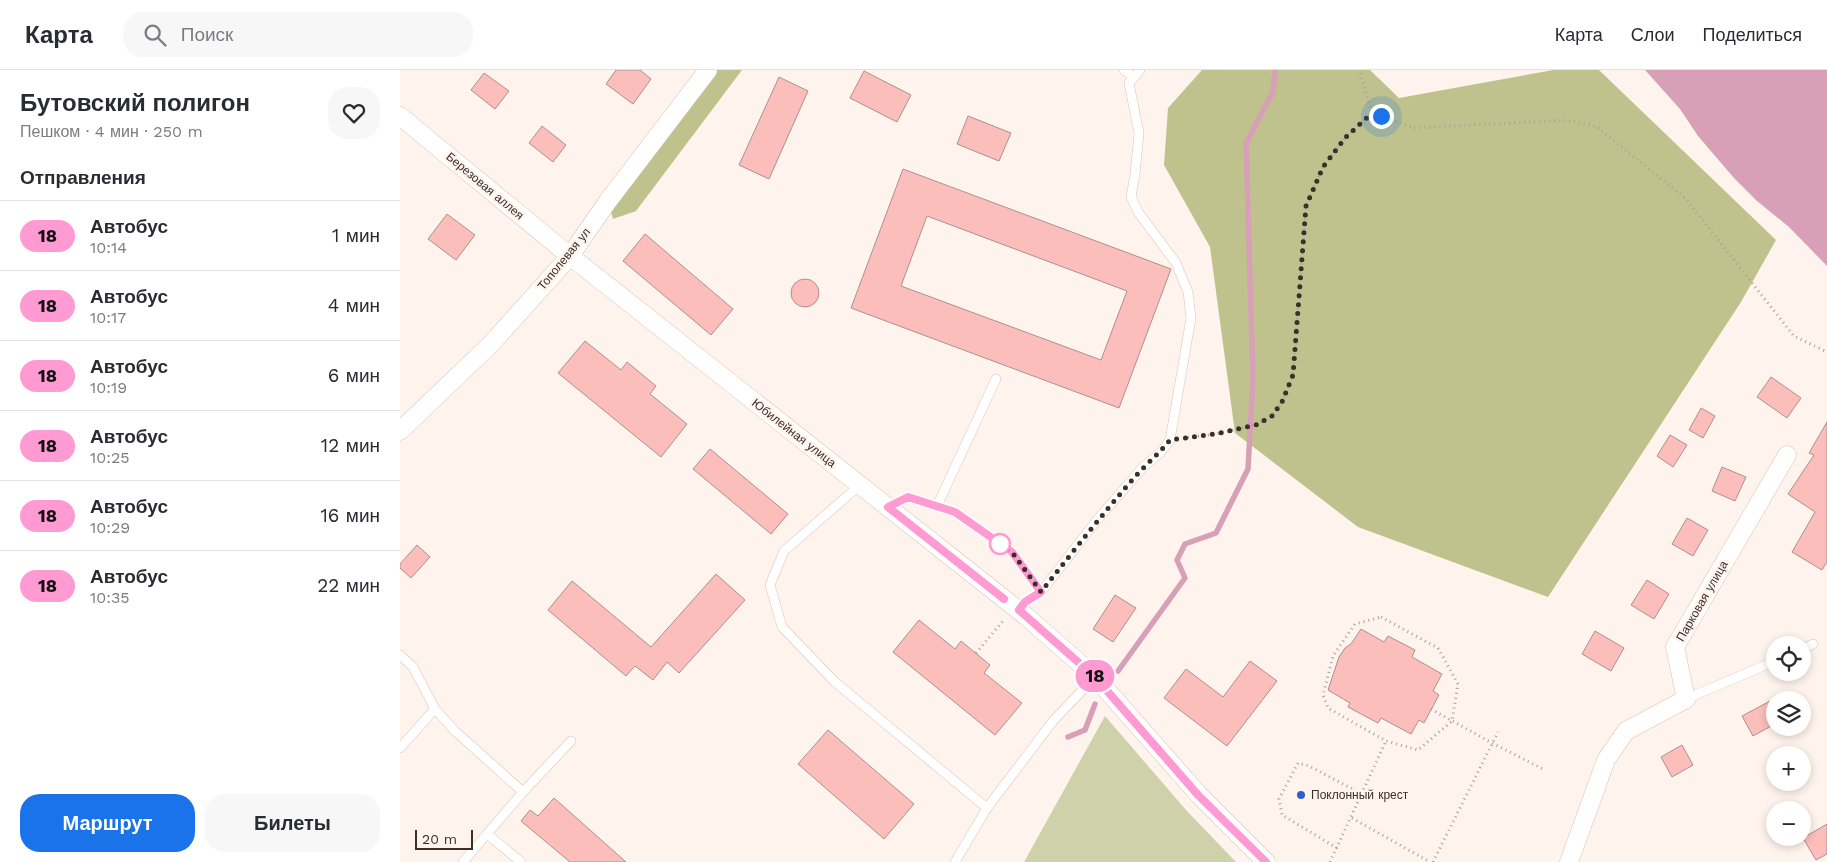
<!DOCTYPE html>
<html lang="ru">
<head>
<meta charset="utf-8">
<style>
	:root { --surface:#fff; --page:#f7f7f7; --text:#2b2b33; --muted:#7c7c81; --line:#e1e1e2; --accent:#1a73e8 }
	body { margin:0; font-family:"Work Sans",sans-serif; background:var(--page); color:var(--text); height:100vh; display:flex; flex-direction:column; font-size:19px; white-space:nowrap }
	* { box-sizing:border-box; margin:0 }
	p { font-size:16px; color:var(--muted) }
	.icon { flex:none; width:28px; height:28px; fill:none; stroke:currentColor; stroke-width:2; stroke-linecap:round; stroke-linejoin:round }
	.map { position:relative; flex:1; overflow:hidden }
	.side { display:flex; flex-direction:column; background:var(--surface); width:400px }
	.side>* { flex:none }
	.badge { padding:0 10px; border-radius:16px; font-size:18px; line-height:32px }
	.buttons { position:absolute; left:1366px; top:566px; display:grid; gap:10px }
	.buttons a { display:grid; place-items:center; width:45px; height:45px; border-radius:50%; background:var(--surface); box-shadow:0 2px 8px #0003; font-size:25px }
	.scale { position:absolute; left:15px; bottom:12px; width:58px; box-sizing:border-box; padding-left:5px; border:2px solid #3a2f29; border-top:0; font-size:14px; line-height:18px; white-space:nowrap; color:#3a2f29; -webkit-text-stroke:4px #fff4ed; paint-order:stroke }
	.you { position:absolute; width:25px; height:25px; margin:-12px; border:4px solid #fff; border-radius:50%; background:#1a73e8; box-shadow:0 0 0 8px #1a73e833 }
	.map>.badge { position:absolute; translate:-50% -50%; box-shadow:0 0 0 2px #fff }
	h2 { padding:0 20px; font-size:19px; line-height:45px }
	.round { display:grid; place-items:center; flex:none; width:52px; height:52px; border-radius:20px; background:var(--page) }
	.headline { display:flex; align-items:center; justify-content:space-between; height:85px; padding:0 20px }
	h1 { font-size:24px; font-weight:700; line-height:38px }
	.action { display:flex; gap:10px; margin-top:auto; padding:10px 20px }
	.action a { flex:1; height:58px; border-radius:20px; background:var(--accent); color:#fff; font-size:20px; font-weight:700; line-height:58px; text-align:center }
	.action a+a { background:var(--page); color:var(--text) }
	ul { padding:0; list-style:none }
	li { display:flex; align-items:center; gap:15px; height:70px; padding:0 20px; border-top:1px solid var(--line) }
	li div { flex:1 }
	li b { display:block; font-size:19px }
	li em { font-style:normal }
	li .badge { min-width:55px; font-weight:700; text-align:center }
	header { display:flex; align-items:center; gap:30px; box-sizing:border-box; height:70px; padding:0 25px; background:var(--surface); border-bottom:1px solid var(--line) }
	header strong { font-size:24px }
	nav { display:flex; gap:28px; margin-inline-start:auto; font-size:18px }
	.search { width:350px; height:45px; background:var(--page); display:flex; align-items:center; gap:12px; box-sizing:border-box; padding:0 18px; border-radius:20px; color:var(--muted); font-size:19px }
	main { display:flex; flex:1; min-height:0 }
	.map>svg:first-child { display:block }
</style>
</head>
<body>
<header>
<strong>Карта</strong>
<div class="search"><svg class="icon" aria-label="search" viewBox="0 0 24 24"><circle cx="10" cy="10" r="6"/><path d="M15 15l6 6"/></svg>Поиск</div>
<nav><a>Карта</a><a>Слои</a><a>Поделиться</a></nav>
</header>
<main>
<section class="side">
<div class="headline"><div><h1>Бутовский полигон</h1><p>Пешком · 4 мин · 250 m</p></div><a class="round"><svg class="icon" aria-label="heart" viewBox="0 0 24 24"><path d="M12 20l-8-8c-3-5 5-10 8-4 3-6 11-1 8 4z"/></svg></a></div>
<h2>Отправления</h2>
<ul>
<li><span class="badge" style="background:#ff9ad2;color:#111">18</span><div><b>Автобус</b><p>10:14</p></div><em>1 мин</em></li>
<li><span class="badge" style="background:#ff9ad2;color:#111">18</span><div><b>Автобус</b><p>10:17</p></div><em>4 мин</em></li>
<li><span class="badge" style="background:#ff9ad2;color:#111">18</span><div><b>Автобус</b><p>10:19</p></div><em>6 мин</em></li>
<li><span class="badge" style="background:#ff9ad2;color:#111">18</span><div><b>Автобус</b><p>10:25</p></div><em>12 мин</em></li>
<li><span class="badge" style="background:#ff9ad2;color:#111">18</span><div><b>Автобус</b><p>10:29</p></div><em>16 мин</em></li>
<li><span class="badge" style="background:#ff9ad2;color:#111">18</span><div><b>Автобус</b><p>10:35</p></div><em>22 мин</em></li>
</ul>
<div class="action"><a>Маршрут</a><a>Билеты</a></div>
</section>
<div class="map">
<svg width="1427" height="792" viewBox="0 0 1427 792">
	<rect width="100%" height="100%" fill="#fff4ed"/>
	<polygon fill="#cfd1ab" points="705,646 786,740 836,792 624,792"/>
	<g fill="#bfc28d">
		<polygon points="303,0 342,0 236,141 213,149 208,131"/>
		<polygon points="802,0 970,0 999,28 1153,0 1199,0 1376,170 1341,232 1148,527 958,457 835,363 810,177 764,95 768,38"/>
	</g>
	<polygon fill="#d7a0b7" points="1245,0 1427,0 1427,196 1389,157 1357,131 1334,108 1298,66 1280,39"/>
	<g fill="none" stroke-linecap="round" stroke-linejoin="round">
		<g stroke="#d7a0b7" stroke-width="5.5">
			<polyline points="718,601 785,508 777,490 785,474 816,463 848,399 853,309 846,73 873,22 875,0"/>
			<polyline points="668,667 685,660 695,634"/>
		</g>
	</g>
	<g fill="#fbbebb" stroke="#ae8f8e" fill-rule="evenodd">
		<polygon points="216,0 240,0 251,9 233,34 206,14"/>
		<polygon points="464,1 511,25 497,52 450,28"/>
		<polygon points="84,3 109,21 95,39 71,20"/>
		<polygon points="379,7 408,21 369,109 339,95"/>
		<polygon points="568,46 611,63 599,91 557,74"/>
		<polygon points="142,56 166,75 153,92 129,73"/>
		<path d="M503 99 771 199 719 338 451 238ZM527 146 727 221 701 290 501 216Z"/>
		<polygon points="47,144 75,165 56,190 28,169"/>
		<polygon points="245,164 333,239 311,265 223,191"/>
		<circle cx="405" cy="223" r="14"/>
		<polygon points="185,271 221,300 227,292 256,316 250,324 287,354 261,387 158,303"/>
		<polygon points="1371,307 1401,328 1387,348 1357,327"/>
		<polygon points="1301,338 1315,346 1303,368 1289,360"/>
		<polygon points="1427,352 1427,492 1422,500 1392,482 1415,442 1388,424 1414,385 1409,383"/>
		<polygon points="1270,365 1287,375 1273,397 1257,386"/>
		<polygon points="310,379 388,444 371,464 293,399"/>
		<polygon points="1322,397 1346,407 1335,431 1312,421"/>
		<polygon points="1287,448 1308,460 1293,486 1272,474"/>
		<polygon points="17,475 30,487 11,508 0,498 0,494"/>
		<polygon points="316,504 345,530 279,603 267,592 253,610 235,596 226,606 148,540 172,511 251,577"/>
		<polygon points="1247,510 1269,524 1254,549 1231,535"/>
		<polygon points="715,525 736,538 713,572 693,559"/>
		<polygon points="519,550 555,579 561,571 590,595 584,603 622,633 595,665 493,582"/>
		<polygon points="961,559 984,572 988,566 1015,580 1012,587 1042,604 1033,621 1039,625 1024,653 1019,650 1011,664 981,648 978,653 948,637 950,633 928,620 939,587 945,578 951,574"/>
		<polygon points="1195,561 1224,578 1211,601 1182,584"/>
		<polygon points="850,591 877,611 827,676 764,628 786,599 823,627"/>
		<polygon points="1370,631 1375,641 1375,654 1353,666 1342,646"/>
		<polygon points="428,660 514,734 484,769 398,694"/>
		<polygon points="1282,675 1293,695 1272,707 1261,687"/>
		<polygon points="154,728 226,792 170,792 121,751 130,740 138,746"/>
		<polygon points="1427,754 1427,784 1416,790 1403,768"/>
	</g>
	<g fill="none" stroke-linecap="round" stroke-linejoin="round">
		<g stroke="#dcc1b2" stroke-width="10">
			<g id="service">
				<polyline points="724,0 734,7"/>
				<polyline points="460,415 384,481 370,515 382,557 435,612 587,738"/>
				<polyline points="537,436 596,309"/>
				<polyline points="488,437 508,427 555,442 612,483 641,522"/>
				<polyline points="619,540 625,532 641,522 697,450 743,397 760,383 770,370 791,248 788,222 776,193 738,142 731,127 735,104 739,63 729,13 740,0"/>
				<polyline points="1402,579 1413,574"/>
				<polyline points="0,585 13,597 35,639 55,661 123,722"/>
				<polyline points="1286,629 1375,591"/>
				<polyline points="0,678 35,639"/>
				<polyline points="87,764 121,792"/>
				<polyline points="63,792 123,722 171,671"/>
				<polyline points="555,792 587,738 653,651 695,607"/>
			</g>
		</g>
		<g stroke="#dcc1b2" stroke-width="19">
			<g id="minor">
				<polyline points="0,46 170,186 627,547 695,607 799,725 866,792"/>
				<polyline points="0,361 91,274 170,186 208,131 308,0"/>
				<polyline points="1169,792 1206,690 1226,661 1286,629 1275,577 1387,385"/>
			</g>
		</g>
		<g stroke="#aba09a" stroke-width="3" stroke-dasharray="1 4" stroke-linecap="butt">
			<polyline points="972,43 1014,58 1168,50 1197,57 1285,128 1394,266 1427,282"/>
			<polyline points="783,368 815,364 856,355 872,346 882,332 893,305 906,136 923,97 945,68 972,43 959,0"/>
			<polygon points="981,547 1038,578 1058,614 1052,651 1018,680 986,671 928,638 923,625 933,586 955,554"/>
			<polyline points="576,583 603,551"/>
			<polyline points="1031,639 1092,673 1145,700"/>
			<polyline points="952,748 1030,792"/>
			<polyline points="937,778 882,745 879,729 898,693 909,696 962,724"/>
			<polyline points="930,792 986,671"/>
			<polyline points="1033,792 1098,662"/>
		</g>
		<use href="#service" stroke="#fff" stroke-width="9"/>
		<use href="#minor" stroke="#fff" stroke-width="18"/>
	</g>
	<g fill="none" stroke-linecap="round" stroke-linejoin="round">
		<g stroke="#fff" stroke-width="11">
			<polyline id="line" points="604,529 488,437 508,427 555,442 612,482 641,522 625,532 619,540 695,607 798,725 866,792"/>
		</g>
		<use href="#line" stroke="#ff9ad2" stroke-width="8"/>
		<path stroke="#3a2f29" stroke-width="5" stroke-dasharray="0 9" d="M600 474 612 482 641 522C671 484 701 446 733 409 745 395 759 384 770 370L815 364 856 355 872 346 882 332 893 305 906 136 923 97 945 68 972 43 981 46"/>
	</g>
	<circle fill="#fff" stroke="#ff9ad2" stroke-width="2.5" cx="600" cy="474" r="10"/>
	<circle fill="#2c5fcd" stroke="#fff4ed" stroke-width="2" cx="901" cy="725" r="5"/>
	<g text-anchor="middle" stroke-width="5" stroke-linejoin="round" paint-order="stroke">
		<g font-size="12" fill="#3a2f29" stroke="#fff4ed">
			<text transform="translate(85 116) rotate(40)" y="4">Березовая аллея</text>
			<text transform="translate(164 189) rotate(-51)" y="4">Тополевая ул</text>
			<text transform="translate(394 363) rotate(38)" y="4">Юбилейная улица</text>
			<text transform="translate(1302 531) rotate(-60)" y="4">Парковая улица</text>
		</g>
		<g font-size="12" fill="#3a2f29" stroke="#fff4ed" text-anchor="start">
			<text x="911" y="729">Поклонный крест</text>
		</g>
	</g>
</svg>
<div class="buttons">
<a><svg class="icon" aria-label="locate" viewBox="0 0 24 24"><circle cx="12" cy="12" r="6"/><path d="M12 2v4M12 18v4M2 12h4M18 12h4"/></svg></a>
<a><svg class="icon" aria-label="layers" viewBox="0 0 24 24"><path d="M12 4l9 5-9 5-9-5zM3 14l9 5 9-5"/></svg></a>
<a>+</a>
<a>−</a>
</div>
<div class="scale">20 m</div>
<div class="you" style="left:981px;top:46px"></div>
<b class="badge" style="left:695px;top:606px;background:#ff9ad2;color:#111">18</b>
</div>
</main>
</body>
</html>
